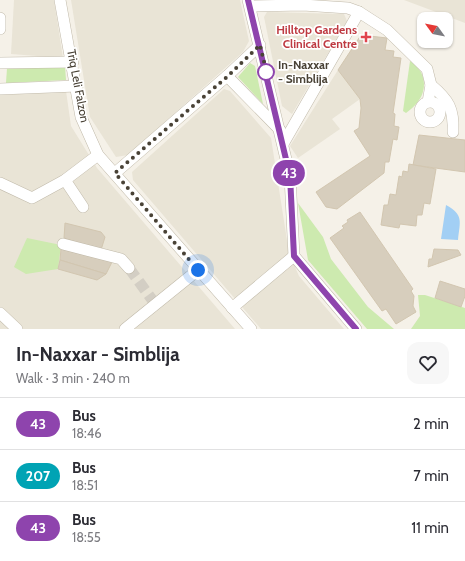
<!DOCTYPE html>
<html lang="en">
<head>
<meta charset="utf-8">
<style>
	:root { --surface:#fff; --page:#f7f7f7; --text:#2b2b33; --muted:#7c7c81; --line:#e1e1e2 }
	body { margin:0; font-family:Cabin,sans-serif; background:var(--page); color:var(--text); height:100vh; display:flex; flex-direction:column; font-size:15px; white-space:nowrap }
	* { box-sizing:border-box; margin:0 }
	p { font-size:13px; color:var(--muted) }
	.icon { flex:none; width:22px; height:22px; fill:none; stroke:currentColor; stroke-width:2; stroke-linecap:round; stroke-linejoin:round }
	.map { position:relative; height:329px; overflow:hidden }
	.panel { display:flex; flex-direction:column; background:var(--surface); flex:1 }
	.panel>* { flex:none }
	.badge { padding:0 8px; border-radius:13px; font-size:14px; line-height:26px }
	.needle { width:26px; rotate:303deg }
	.tools { position:absolute; left:417px; top:12px; display:grid; gap:8px }
	.tools a { display:grid; place-items:center; width:36px; height:36px; border-radius:8px; background:var(--surface); box-shadow:0 1px 3px #0004; font-size:20px }
	.you { position:absolute; width:20px; height:20px; margin:-10px; border:3px solid #fff; border-radius:50%; background:#1a73e8; box-shadow:0 0 0 6px #1a73e833 }
	.map>.badge { position:absolute; translate:-50% -50%; box-shadow:0 0 0 2px #fff }
	.round { display:grid; place-items:center; flex:none; width:42px; height:42px; border-radius:12px; background:var(--page) }
	.headline { display:flex; align-items:center; justify-content:space-between; height:68px; padding:0 16px }
	h1 { font-size:19px; font-weight:700; line-height:30px }
	ul { padding:0; list-style:none }
	li { display:flex; align-items:center; gap:12px; height:52px; padding:0 16px; border-top:1px solid var(--line) }
	li div { flex:1 }
	li b { display:block; font-size:15px }
	li em { font-style:normal }
	li .badge { min-width:44px; font-weight:700; text-align:center }
	.map>svg:first-child { display:block }
</style>
</head>
<body>
<div class="map">
<svg width="465" height="329" viewBox="0 0 465 329">
	<rect width="100%" height="100%" fill="#f5f1e8"/>
	<g fill="#e9e4d6">
		<polygon points="14,0 54,0 63,58 11,54"/>
		<polygon points="71,0 240,0 249,41 243,52 128,155 116,157 90,117"/>
		<polygon points="404,0 465,0 465,23 436,12"/>
		<polygon points="267,12 344,14 347,21 292,114 282,106 264,17"/>
		<polygon points="338,70 360,99 332,119 340,129 298,158 290,146"/>
		<polygon points="224,89 230,91 271,138 289,253 299,276 344,329 261,329 133,180 132,172"/>
		<polygon points="66,91 71,126 97,168 235,329 0,329 0,95"/>
	</g>
	<g fill="#cdeaaf">
		<path d="M410 61C414 63 418 68 421 72 429 89 420 103 406 113L403 111Z"/>
		<polygon points="250,63 255,66 263,104 238,77"/>
		<polygon points="65,66 66,80 6,83 7,68"/>
		<polygon points="298,203 323,237 331,259 368,307 394,329 367,329 308,260"/>
		<polygon points="27,238 61,245 58,269 26,274 14,267"/>
		<polygon points="418,295 425,295 465,308 465,329 411,329 420,316"/>
	</g>
	<path fill="#a2cff4" d="M446 205C464 215 460 221 458 240L441 239Z"/>
	<g fill="#d7cebd" stroke="#d2c6b0">
		<polygon points="361,35 387,38 385,50 394,51 393,57 401,58 393,113 395,114 394,126 399,127 397,140 393,139 389,162 385,162 384,173 337,209 326,207 316,192 370,156 354,131 359,128 361,108 360,99 338,70"/>
		<polygon points="419,135 465,140 465,172 413,165"/>
		<polygon points="409,164 436,169 430,204 424,203 422,215 417,215 416,226 400,224 399,228 381,225 384,205 388,205 390,194 396,195 399,176 402,177 403,171 408,172"/>
		<polygon points="360,212 413,289 411,291 414,296 413,306 416,312 396,324 386,309 382,311 330,238 344,228 342,226 348,222 347,220"/>
		<polygon points="65,223 101,232 105,237 101,250 64,238"/>
		<polygon points="61,249 112,262 106,274 60,260"/>
		<polygon points="434,249 458,250 461,255 428,267 429,259 432,259"/>
		<polygon points="60,260 106,274 97,280 58,269"/>
		<polygon points="440,281 465,289 465,296 461,307 435,298"/>
	</g>
	<g fill="none" stroke-linecap="round" stroke-linejoin="round">
		<polyline stroke="#d3cec4" stroke-width="11" stroke-dasharray="11 5.5" stroke-linecap="butt" points="129,268 156,305"/>
		<g stroke="#c1baaa" stroke-width="12">
			<g id="minor">
				<polyline points="60,0 81,117 98,155 251,329"/>
				<polyline points="248,0 290,176 294,256 356,329"/>
				<polyline points="250,6 303,5 348,8 359,12 387,30 427,69 431,85 428,102"/>
				<polyline points="0,18 0,29"/>
				<polyline points="0,63 73,62"/>
				<polyline points="227,76 280,130"/>
				<path d="M431 85C449 100 454 109 453 132"/>
				<polyline points="0,89 77,86"/>
				<circle cx="430" cy="112" r="10"/>
				<polyline points="283,144 359,12"/>
				<polyline points="115,173 227,76 260,45"/>
				<polyline points="65,180 83,207"/>
				<polyline points="0,183 32,198 65,180 98,155"/>
				<polyline points="63,244 121,259 129,268"/>
				<polyline points="232,308 294,256"/>
				<polyline points="0,313 17,329"/>
				<polyline points="125,329 198,270"/>
			</g>
		</g>
		<use href="#minor" stroke="#fff" stroke-width="11"/>
	</g>
	<g fill="none" stroke-linecap="round" stroke-linejoin="round">
		<g stroke="#fff" stroke-width="9">
			<polyline id="line" points="248,0 290,176 294,256 356,329"/>
		</g>
		<use href="#line" stroke="#8e44ad" stroke-width="6"/>
		<polyline stroke="#494236" stroke-width="4" stroke-dasharray="0 7.2" points="198,270 115,173 228,76 260,45 267,74 266,72"/>
	</g>
	<path fill="#e0444e" stroke="#fff" stroke-width="1.5" d="M364 31h4v4h4v4h-4v4h-4v-4h-4v-4h4z"/>
	<circle fill="#fff" stroke="#8e44ad" stroke-width="2" cx="266" cy="72" r="8"/>
	<g text-anchor="middle" stroke-width="3.5" stroke-linejoin="round" paint-order="stroke">
		<g font-size="12" font-weight="bold" fill="#be3a42" stroke="#fff" text-anchor="end">
			<text x="357" y="34">Hilltop Gardens<tspan x="357" dy="14">Clinical Centre</tspan></text>
		</g>
		<g font-size="12" font-weight="bold" fill="#494236" stroke="#fff" text-anchor="start">
			<text x="278" y="69">In-Naxxar<tspan x="278" dy="14">- Simblija</tspan></text>
		</g>
		<g font-size="12" fill="#494236" stroke="#fff">
			<text transform="translate(78 86) rotate(79)" y="4">Triq Leli Falzon</text>
		</g>
	</g>
</svg>
<div class="tools">
<a><svg class="needle" viewBox="-14 -14 28 28"><path d="M0-13l5 13h-10z" fill="#e53935"/><path d="M0 13l5-13h-10z" fill="#7c7c81"/></svg></a>
</div>
<div class="you" style="left:198px;top:270px"></div>
<b class="badge" style="left:289px;top:173px;background:#8e44ad;color:#fff">43</b>
</div>
<section class="panel">
<div class="headline"><div><h1>In-Naxxar - Simblija</h1><p>Walk · 3 min · 240 m</p></div><a class="round"><svg class="icon" aria-label="heart" viewBox="0 0 24 24"><path d="M12 20l-8-8c-3-5 5-10 8-4 3-6 11-1 8 4z"/></svg></a></div>
<ul>
<li><span class="badge" style="background:#8e44ad;color:#fff">43</span><div><b>Bus</b><p>18:46</p></div><em>2 min</em></li>
<li><span class="badge" style="background:#00a3b4;color:#fff">207</span><div><b>Bus</b><p>18:51</p></div><em>7 min</em></li>
<li><span class="badge" style="background:#8e44ad;color:#fff">43</span><div><b>Bus</b><p>18:55</p></div><em>11 min</em></li>
</ul>
</section>
</body>
</html>
